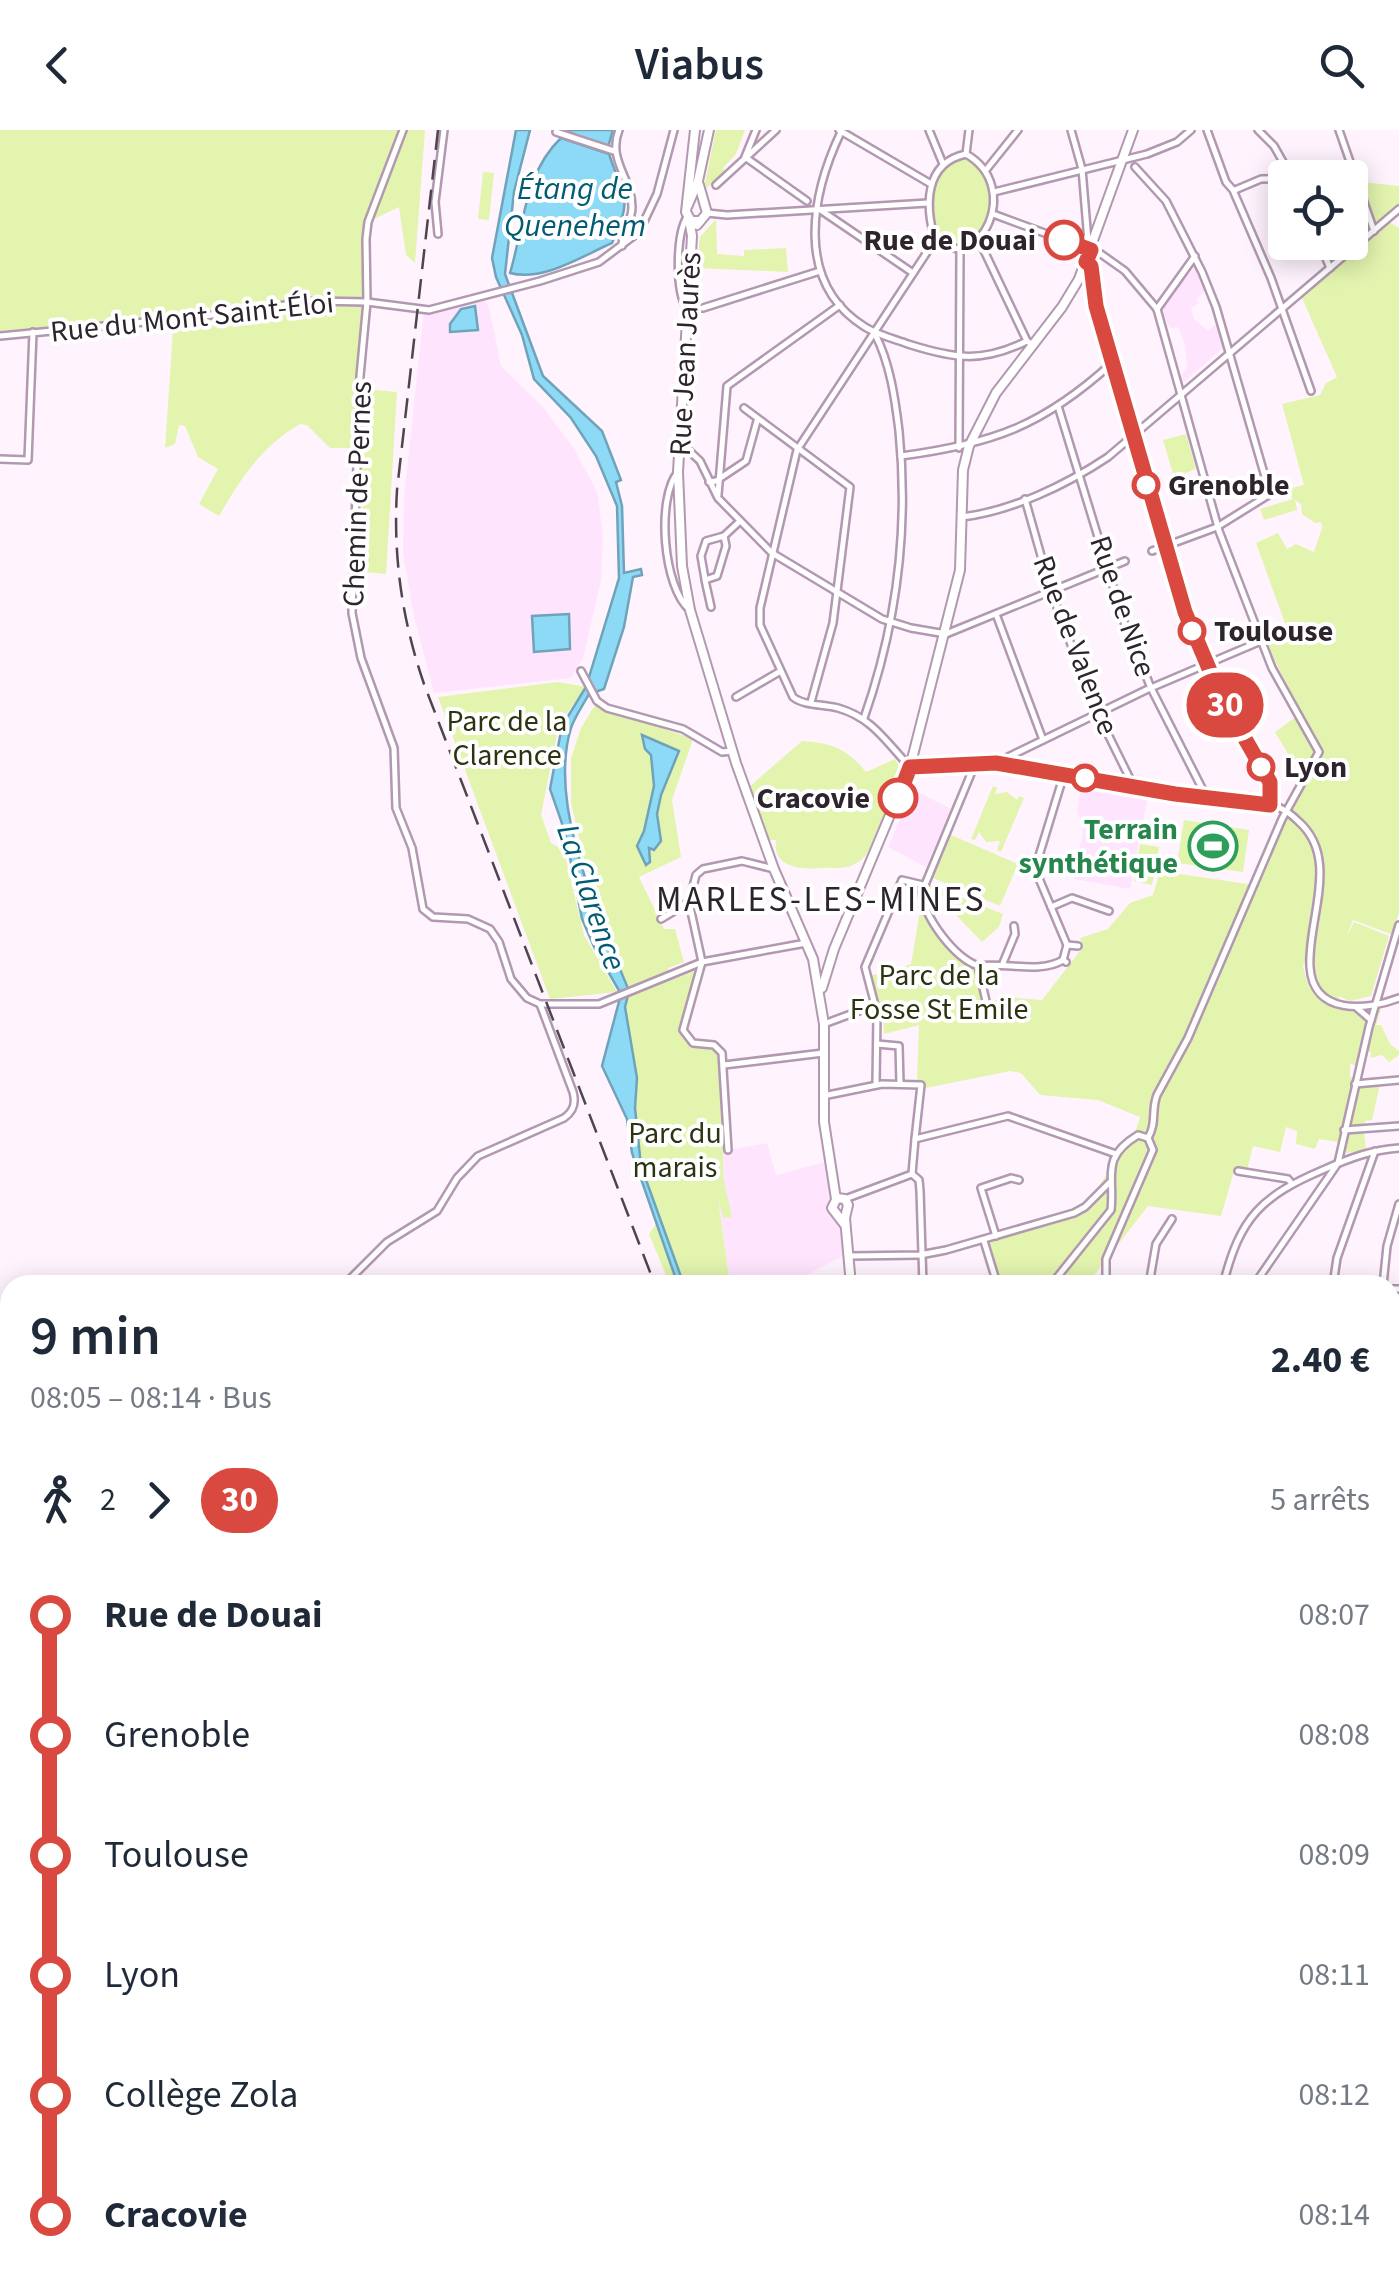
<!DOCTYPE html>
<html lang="fr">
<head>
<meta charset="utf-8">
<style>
	:root { --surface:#fff; --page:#f2f2f3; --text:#1f2937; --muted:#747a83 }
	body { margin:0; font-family:"Source Sans 3",sans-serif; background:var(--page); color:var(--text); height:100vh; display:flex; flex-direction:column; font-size:38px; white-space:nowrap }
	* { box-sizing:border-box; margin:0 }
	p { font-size:32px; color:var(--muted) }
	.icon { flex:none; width:55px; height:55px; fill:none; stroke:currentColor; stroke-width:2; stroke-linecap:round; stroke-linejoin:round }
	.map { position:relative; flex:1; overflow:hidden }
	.sheet { position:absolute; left:0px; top:1145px; width:1400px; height:1020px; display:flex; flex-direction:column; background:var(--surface); border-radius:30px 30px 0 0; box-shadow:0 5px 25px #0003 }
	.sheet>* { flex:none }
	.badge { padding:0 20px; border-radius:32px; font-size:35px; line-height:65px }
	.buttons { position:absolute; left:1268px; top:30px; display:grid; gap:20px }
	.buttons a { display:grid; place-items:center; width:100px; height:100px; border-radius:10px; background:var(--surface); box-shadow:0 5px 25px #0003; font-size:50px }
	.map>.badge { position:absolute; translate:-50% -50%; box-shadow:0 0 0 5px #fff }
	.legs { display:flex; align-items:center; gap:15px; height:110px; padding:0 30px; font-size:32px }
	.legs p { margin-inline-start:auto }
	.headline { display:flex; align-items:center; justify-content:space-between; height:170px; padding:0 30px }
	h1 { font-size:55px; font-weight:600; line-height:75px }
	ul { padding:0 30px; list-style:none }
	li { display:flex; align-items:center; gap:35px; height:120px; font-size:38px }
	li i { display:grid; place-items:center; width:15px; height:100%; margin:0 12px; background:currentColor }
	li i::after { content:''; width:25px; height:25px; margin:-12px; border:8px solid; border-radius:50%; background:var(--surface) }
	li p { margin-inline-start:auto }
	li:first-child i { background:linear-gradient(#0000 50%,currentColor 0) }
	li:last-child i { background:linear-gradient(currentColor 50%,#0000 0) }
	header { display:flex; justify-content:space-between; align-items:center; height:130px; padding:0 30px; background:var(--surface); font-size:45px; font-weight:600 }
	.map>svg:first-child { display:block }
</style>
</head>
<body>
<header><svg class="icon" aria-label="back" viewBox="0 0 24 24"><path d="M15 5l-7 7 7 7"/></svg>Viabus<svg class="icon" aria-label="search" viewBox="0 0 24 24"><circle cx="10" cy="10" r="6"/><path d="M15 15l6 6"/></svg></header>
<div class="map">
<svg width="1399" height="2165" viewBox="0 0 1399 2165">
	<rect width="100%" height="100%" fill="#fff4fe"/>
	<g fill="#ffe4fd">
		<polygon points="1196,137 1205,161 1196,169 1199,173 1191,178 1194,189 1208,201 1218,193 1224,217 1184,252 1180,247 1187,238 1185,215 1178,197 1170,198 1161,181 1178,156"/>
		<polygon points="484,167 490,181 501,236 543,277 573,317 597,361 603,405 601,450 583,529 571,548 434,563 414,487 403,424 404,367 424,180"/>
		<polygon points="1082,651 1094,653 1094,657 1148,665 1130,759 1074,749 1084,696 1077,682"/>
		<polygon points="912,662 918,662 951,679 926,737 888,717"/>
		<polygon points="767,1013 776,1045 825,1032 832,1062 827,1074 830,1084 841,1095 845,1125 786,1155 730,1155 712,1023"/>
		<polygon points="685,2155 767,2155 766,2165 683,2165"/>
	</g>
	<g fill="#e2f4ae">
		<path d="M0 0H425L415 133 406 125 399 77 368 92 361 259 397 262 386 444 364 442 361 318H330L307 295 300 294C261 317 241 348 219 386L199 374 218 339 198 327 185 296 179 295 175 314 165 318 173 200 157 186 0 201Z"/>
		<polygon points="716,0 745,0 736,24 723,38 725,41 707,58 705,53"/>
		<path d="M963 27C1007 46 998 112 950 117L936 108C929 76 926 40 963 27Z"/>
		<polygon points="483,42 494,43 489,90 478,89"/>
		<path d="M1362 52 1399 56V74L1383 88 1399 98V783L1391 804 1353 790 1346 808 1354 792 1389 806 1371 866 1350 871 1338 866 1340 870C1317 863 1314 845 1315 824L1303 834C1307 867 1327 879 1358 882L1367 892 1356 936 1350 933V947L1353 948 1338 1012 1319 1009 1315 1019 1296 1014 1297 1001 1286 997 1280 1022 1253 1016 1247 1040 1235 1038 1221 1086 1148 1076 1092 1148V1155H1001L989 1117 983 1109 1079 1080 1086 1075 1135 1002 1140 987 1098 970 1040 965 1021 943 1010 941 926 958 923 952H917L919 895 884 904 883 884 866 847 911 834 921 775 951 821 975 841 986 873 1005 867 1042 870 1083 817 1080 808 1108 799 1130 773 1153 765 1160 741 1254 755 1285 686 1308 649 1296 637 1275 602 1301 583 1263 507 1286 496 1256 413 1278 403 1287 419 1296 414 1314 422 1322 398 1321 392 1315 393 1302 384 1301 374 1295 370 1297 380 1264 390 1260 379 1293 369 1287 359 1304 355 1282 274 1320 265 1326 253 1337 247 1302 168 1353 122 1349 113 1350 57 1363 58Z"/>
		<polygon points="716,89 717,124 744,126 744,120 786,118 788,142 696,138 700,107"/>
		<polygon points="1186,304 1196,339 1174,347 1163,310"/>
		<polygon points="558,552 586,557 559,594 541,685 551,713 564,721 584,805 617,862 550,869 438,567"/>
		<polygon points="595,575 693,609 672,670 681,727 639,747 664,799 675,799 684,832 668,838 669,842 628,858 596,780 571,673 571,628 581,598"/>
		<path d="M802 611C831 613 847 618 866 642L895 629 902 642 869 720C855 743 836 737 822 738 810 739 771 741 776 710H769L749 657Z"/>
		<polygon points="993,656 997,658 995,664 1007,662 1017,670 1019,666 1024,668 1001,722 997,720 1000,711 986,712 979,702 975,710 971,709"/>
		<polygon points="1184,690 1249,700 1243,742 1177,733"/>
		<polygon points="951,705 1018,734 1000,776 933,748"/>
		<polygon points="1140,714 1159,717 1152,755 1134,751"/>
		<polygon points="927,753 1003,784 999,797 982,812 955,784 947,768 943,766 926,772"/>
		<polygon points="701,839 694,869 683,895 688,909 714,915 722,923 728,1020 723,1021 723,1046 732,1088 723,1087 718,1068 730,1155 684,1155 641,1036 635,978 637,948 625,877 629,865"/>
		<polygon points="1381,879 1376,895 1381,895 1390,914 1399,921 1399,925 1389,932 1382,925 1370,928 1371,922 1367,921 1376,880"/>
		<polygon points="1380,954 1372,990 1365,991 1364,995 1347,996 1357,957"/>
		<polygon points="1364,1002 1366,1020 1346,1023 1343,1014 1346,1003"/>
		<polygon points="656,1094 678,1155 670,1155 649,1104"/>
		<polygon points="1399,1315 1399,1455 1390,1461 1390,1317"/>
		<polygon points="10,1589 10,1665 0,1669 0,1591"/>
		<polygon points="0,1969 10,1991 10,2155 522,2155 553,2165 0,2165"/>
		<polygon points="980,2155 1019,2155 1019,2165 978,2165"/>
	</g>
	<g fill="#8ddaf6" stroke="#70a3ba" stroke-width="2.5">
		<path d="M516 0H530L514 62 505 144 543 246 602 301 621 350 616 352 622 376 624 443 641 439 642 445 633 447 624 497 604 559 589 564C583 575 575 586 571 598 547 676 600 789 629 861L625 877 637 948 635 978 641 1036 684 1155H678L632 1023 627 989 602 936 621 864 595 819 582 789 565 702 550 659 562 596 586 557 619 448 617 376 596 326 571 288 534 249 522 205 496 147 492 128Z"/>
		<polygon points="563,0 613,0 608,17"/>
		<path d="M561 8 609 24C623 67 634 66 612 113 582 126 543 152 510 143 524 98 523 44 561 8Z"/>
		<polygon points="475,176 478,200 450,202 450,194 461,179"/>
		<polygon points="569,484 570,519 534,522 532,486"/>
		<polygon points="642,605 679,621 661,665 657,684 661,711 654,720 649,718 650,732 646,735 637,716 644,701 654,656 651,625 645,619"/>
	</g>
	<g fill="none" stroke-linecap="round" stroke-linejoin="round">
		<g stroke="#b298b0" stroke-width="10">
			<g id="street">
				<polyline points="403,0 368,92 366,109 367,172 360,246 352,483 361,528 394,618 396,678 412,718 423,779 433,787 468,789 490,799 499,812 511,849 527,868 540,874 599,874 702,832 806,813"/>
				<path d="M619 0C607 30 632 48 632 77 632 92 622 101 622 116"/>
				<polyline points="756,0 745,27 807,71"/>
				<polyline points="839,0 931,54"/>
				<polyline points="929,0 943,34"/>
				<polyline points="1071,0 1082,39 1088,111 1093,114"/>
				<polyline points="1207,0 1226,52 1233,60 1271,148 1311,261"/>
				<polyline points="1258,0 1274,16 1292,48"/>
				<polyline points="1339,0 1374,101"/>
				<polyline points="556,2 614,21"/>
				<path d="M841 2C811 65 794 153 865 197 878 205 894 209 908 214 955 229 982 233 1027 211L1033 215"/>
				<path d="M966 24C1024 57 979 146 935 110 925 76 924 33 966 24Z"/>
				<polyline points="966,24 969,0"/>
				<polyline points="1135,37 1166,71 1202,142 1216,177 1270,364 1217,397 1152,421"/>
				<polyline points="986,40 1018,0"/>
				<polyline points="716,55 776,0"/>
				<polyline points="1235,60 1261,49 1299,48"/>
				<polyline points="994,62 1147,24 1177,12 1191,0"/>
				<polyline points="819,79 913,143"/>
				<polyline points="707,83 727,85 928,73"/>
				<path d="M993 84 1101 124 1125 141 1157 179 1219 401 1272 538 1319 622 1282 689 1188 908 1157 965C1151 980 1157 993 1148 1008"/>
				<polyline points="438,104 435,72 444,0"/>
				<polyline points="978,108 1027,211"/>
				<path d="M935 110 797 320 760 478V495L793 567C804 576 824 574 838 578 873 588 886 612 910 637 938 639 966 631 994 633 1054 637 1114 656 1174 664 1207 669 1248 665 1280 678 1287 681 1293 686 1298 691 1341 728 1307 790 1310 837 1313 885 1366 881 1399 868"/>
				<polyline points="1319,112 1330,138"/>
				<polyline points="1086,132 1091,136 1096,176 1185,482 1221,569 1270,652 1270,675"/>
				<polyline points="703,178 820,141"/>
				<path d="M687 179C675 161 676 105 687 87"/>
				<polyline points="1157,179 1195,126"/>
				<polyline points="0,206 197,187 314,171 367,172 429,180 540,151 599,132 639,102 657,64 674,0"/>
				<polyline points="1058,276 1124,492 1151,558 1207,668"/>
				<polyline points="744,278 850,357 833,493 811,572"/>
				<polyline points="680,312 700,331 718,368 772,423 882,489 911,498 946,504 1125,431"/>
				<polyline points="959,318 960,118"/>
				<path d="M901 326C992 314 1043 296 1112 233"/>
				<polyline points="0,329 28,330 33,202"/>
				<path d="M678 342C656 368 663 458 690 480"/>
				<polyline points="709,352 716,351 746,331 757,291"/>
				<polyline points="718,365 727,256 840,175"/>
				<polyline points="1025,369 1051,461 1094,576 1134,657"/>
				<path d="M962 387C1012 381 1066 355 1108 327L1399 79"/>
				<polyline points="705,449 701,426 706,411 724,406"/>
				<polyline points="711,477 705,450 717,446 726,416 724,406 740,391"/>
				<polyline points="996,484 1043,610"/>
				<polyline points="581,541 597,571 607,578 683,599 722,622 732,621"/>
				<polyline points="736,567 779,542"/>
				<path d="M864 588C897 494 909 400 899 301 895 268 890 233 875 204"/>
				<polyline points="1002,633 1008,627 1146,560 1261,511"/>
				<path d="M975 634 922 762C924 788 954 827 978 836L986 871"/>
				<polyline points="1064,644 1035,739 1067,815"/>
				<polyline points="1051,777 1072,768 1109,781"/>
				<polyline points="661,789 689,772"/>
				<polyline points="1066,832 1063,830 1067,815 1078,816"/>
				<polyline points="1003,833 1015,804 1014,796"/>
				<path d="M978 836C1006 832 1040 844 1063 830"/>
				<polyline points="1356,877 1371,890"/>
				<polyline points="824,894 875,875"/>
				<polyline points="877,914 899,916 900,954"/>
				<polyline points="724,935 823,923"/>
				<polyline points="1355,954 1399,950"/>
				<polyline points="876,955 877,883 865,837 902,750 923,755"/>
				<polyline points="823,966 882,954 921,955 915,1009"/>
				<polyline points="1344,1000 1399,996"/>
				<polyline points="728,1020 722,923 714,915 693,913 683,900 702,832 689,772 696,745 703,739 742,731 774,739"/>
				<polyline points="1338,1033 1369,897 1399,795"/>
				<polyline points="1238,1041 1288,1049 1292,1054"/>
				<polyline points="912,1044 919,1050 920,1061 923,1155"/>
				<polyline points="845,1069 912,1044 915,1009 1008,986 1116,1024"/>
				<polyline points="996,1106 981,1058 1011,1048 1019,1050"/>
				<polyline points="984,1111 995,1147"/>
				<polyline points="850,1126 920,1125 946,1120 1074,1083 1085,1077 1109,1053"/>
				<path d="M344 1155 387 1112 437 1081 457 1048 478 1026 564 988C574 981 576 973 573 962L540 874"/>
				<path d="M1051 1155 1111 1080C1115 1046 1100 1028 1138 1005L1148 1008"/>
				<polyline points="1106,1155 1106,1129 1153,1020 1148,1008"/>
				<polyline points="1149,1155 1156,1114 1172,1089"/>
				<path d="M1223 1155C1240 1087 1261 1066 1325 1039 1350 1028 1371 1020 1399 1018"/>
				<polyline points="1254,1155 1336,1036"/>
				<polyline points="1333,1155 1337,1128 1375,1021"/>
				<polyline points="1383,1155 1387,1116 1399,1074"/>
				<polyline points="1390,1159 1399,1159"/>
				<polyline points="1390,1229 1396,1284"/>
				<polyline points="822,2165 824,2155"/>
			</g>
		</g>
		<g stroke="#b298b0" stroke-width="12">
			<g id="secondary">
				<polyline points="695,0 686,82 691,91 700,91"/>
				<polyline points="688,75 698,51 709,0"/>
				<polyline points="689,89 692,106 678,342 682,436 690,480 736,633 774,739 813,829 824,894 824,992 836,1069"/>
				<polyline points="697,95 707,83 699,55"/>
				<polyline points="822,858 834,819 910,637 960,440 963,340 969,316 996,263 1062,177 1079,149 1133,0"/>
				<polyline points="845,1095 832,1078 837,1068 845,1069 848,1075 845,1088 851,1155"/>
				<polyline points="1390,1286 1399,1283"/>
				<polyline points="0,1361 10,1366"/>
				<polyline points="0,1519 10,1514"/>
				<polyline points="640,2165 645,2155"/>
				<polyline points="866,2165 867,2155"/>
			</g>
		</g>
		<use href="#street" stroke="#fff" stroke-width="5"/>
		<use href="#secondary" stroke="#fff" stroke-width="8"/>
		<g stroke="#4f454e" stroke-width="2.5" stroke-dasharray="20 10" stroke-linecap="butt">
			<path d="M438 0 397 360C393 427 402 490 424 554L655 1155"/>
			<polyline points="655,2165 658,2155"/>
		</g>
	</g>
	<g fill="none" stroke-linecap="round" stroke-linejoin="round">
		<g stroke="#fff" stroke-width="22">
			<polyline id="line-1" points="898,668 910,637 996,633 1175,664 1270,675 1270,652 1222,569 1185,482 1096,176 1091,136 1086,132 1091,120 1064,110"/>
		</g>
		<use href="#line-1" stroke="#da493f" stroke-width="15"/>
	</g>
	<defs>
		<g id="stadium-ring" transform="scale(2.5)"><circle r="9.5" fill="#fff" stroke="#2e9e5b" stroke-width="1.5"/><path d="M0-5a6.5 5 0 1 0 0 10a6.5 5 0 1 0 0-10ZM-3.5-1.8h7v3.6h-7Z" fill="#2e9e5b"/></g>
	</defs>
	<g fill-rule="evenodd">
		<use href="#stadium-ring" x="1213" y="716"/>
	</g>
	<g fill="#fff" stroke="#da493f" stroke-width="5">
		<circle cx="1064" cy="110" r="18"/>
		<circle cx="1146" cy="355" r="12"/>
		<circle cx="1192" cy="501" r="12"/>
		<circle cx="1261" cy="637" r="12"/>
		<circle cx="1085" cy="648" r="12"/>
		<circle cx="898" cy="668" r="18"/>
	</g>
	<g text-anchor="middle" stroke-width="8" stroke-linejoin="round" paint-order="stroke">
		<g font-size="30" font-weight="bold" fill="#2e242d" stroke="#fff" text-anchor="start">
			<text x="1036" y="120" text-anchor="end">Rue de Douai</text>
			<text x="1168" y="365">Grenoble</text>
			<text x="1214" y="511">Toulouse</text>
			<text x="1284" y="647">Lyon</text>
			<text x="870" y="678" text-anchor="end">Cracovie</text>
		</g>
		<g font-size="30" fill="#2e242d" stroke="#fff">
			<text transform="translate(192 187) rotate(-6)" y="10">Rue du Mont Saint-Éloi</text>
			<text transform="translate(685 224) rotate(-87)" y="10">Rue Jean Jaurès</text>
			<text transform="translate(357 364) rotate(-88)" y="10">Chemin de Pernes</text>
			<text transform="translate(1123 476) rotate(71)" y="10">Rue de Nice</text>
			<text transform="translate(1076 515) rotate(69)" y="10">Rue de Valence</text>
		</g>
		<g font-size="30" fill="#2c3311" stroke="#fff">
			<text x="507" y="601">Parc de la<tspan x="507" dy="34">Clarence</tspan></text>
			<text x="939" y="855">Parc de la<tspan x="939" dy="34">Fosse St Emile</tspan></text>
			<text x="675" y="1013">Parc du<tspan x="675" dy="34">marais</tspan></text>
		</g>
		<g font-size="30" font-weight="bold" fill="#27864d" stroke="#fff" text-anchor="end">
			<text x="1178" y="709">Terrain<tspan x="1178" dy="34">synthétique</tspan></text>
		</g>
		<g font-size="32" font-style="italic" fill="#005b73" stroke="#fff">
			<text x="575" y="69">Étang de<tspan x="575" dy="37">Quenehem</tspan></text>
			<text transform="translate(592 767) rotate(71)" y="11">La Clarence</text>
		</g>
		<g font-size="35" letter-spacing="2.5" fill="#2e242d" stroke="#fff">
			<text x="821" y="781">MARLES-LES-MINES</text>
		</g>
	</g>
</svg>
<div class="buttons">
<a><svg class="icon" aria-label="locate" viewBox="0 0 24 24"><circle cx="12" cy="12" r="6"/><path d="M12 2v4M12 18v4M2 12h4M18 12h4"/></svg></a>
</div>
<b class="badge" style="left:1225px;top:575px;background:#da493f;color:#fff">30</b>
<section class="sheet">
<div class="headline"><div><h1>9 min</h1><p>08:05 – 08:14 · Bus</p></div><b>2.40 €</b></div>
<div class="legs"><svg class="icon" aria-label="walk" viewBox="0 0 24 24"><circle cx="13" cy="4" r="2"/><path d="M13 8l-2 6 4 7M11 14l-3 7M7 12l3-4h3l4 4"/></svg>2<svg class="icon" aria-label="forward" viewBox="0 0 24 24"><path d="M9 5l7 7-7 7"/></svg><b class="badge" style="background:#da493f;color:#fff">30</b><p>5 arrêts</p></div>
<ul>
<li><i style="color:#da493f"></i><b>Rue de Douai</b><p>08:07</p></li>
<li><i style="color:#da493f"></i><span>Grenoble</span><p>08:08</p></li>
<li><i style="color:#da493f"></i><span>Toulouse</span><p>08:09</p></li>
<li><i style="color:#da493f"></i><span>Lyon</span><p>08:11</p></li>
<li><i style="color:#da493f"></i><span>Collège Zola</span><p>08:12</p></li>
<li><i style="color:#da493f"></i><b>Cracovie</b><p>08:14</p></li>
</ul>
</section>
</div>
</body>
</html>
